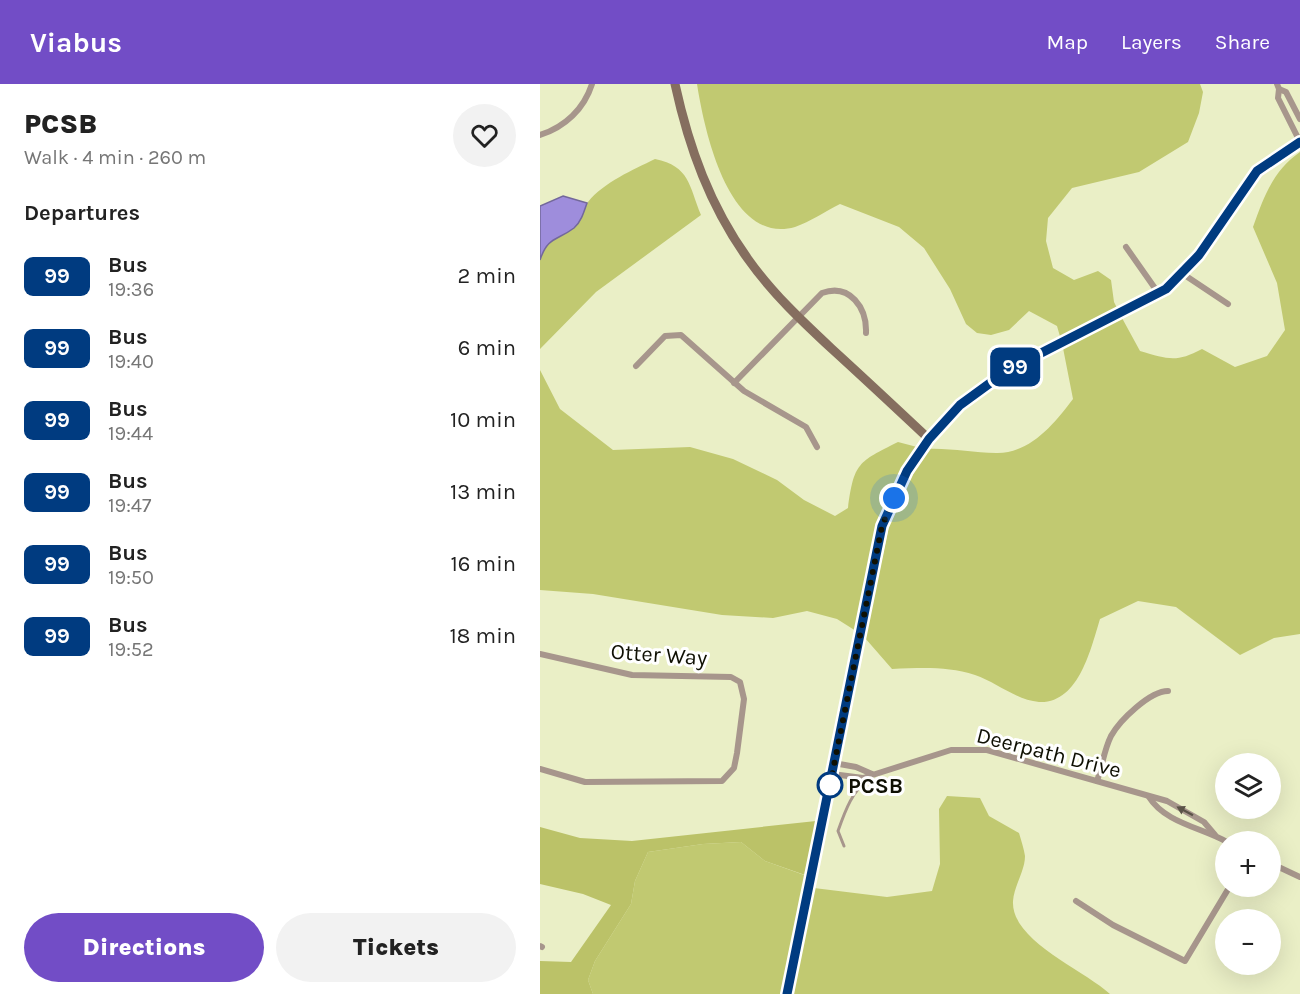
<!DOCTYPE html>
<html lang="en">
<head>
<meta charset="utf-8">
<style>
	:root { --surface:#fff; --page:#f2f2f2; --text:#222; --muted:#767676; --accent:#724dc6 }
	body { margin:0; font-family:Karla,sans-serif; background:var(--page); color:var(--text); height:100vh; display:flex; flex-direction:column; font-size:22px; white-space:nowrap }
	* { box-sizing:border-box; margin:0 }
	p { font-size:20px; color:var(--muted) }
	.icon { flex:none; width:33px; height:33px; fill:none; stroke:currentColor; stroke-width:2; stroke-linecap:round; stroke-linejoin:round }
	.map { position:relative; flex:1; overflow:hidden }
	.side { display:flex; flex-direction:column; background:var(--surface); width:540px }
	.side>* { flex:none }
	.badge { padding:0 12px; border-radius:9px; font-size:21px; line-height:39px }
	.fabs { position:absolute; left:675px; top:669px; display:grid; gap:12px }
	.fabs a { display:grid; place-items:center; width:66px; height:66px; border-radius:50%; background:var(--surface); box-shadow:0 6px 24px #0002; font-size:30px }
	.you { position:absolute; width:30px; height:30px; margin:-15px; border:4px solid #fff; border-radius:50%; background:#1a73e8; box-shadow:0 0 0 9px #1a73e833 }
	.map>.badge { position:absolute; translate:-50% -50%; box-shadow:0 0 0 3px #fff }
	h2 { padding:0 24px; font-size:22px; line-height:54px }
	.round { display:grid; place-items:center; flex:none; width:63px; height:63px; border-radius:32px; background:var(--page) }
	.headline { display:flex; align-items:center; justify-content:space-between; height:102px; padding:0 24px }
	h1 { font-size:28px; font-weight:800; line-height:45px }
	.primary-button { display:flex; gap:12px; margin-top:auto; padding:12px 24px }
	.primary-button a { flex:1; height:69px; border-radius:36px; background:var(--accent); color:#fff; font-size:24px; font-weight:800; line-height:69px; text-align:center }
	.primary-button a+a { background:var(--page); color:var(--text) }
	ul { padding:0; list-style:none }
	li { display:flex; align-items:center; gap:18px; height:72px; padding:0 24px }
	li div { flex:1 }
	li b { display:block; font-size:22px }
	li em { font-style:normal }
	li .badge { min-width:66px; font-weight:700; text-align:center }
	header { display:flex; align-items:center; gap:36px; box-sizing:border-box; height:84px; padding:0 30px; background:var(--accent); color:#fff }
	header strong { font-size:28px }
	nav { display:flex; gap:33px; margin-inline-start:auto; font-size:21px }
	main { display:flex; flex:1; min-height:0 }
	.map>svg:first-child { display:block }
</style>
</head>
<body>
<header>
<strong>Viabus</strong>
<nav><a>Map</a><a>Layers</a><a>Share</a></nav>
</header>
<main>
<section class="side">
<div class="headline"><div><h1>PCSB</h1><p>Walk · 4 min · 260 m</p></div><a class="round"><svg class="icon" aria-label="heart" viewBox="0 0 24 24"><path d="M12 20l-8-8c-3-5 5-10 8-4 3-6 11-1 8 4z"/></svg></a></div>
<h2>Departures</h2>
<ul>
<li><span class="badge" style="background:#003b80;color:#fff">99</span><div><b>Bus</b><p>19:36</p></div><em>2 min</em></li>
<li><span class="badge" style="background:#003b80;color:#fff">99</span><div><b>Bus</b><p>19:40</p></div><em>6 min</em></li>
<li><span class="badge" style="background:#003b80;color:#fff">99</span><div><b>Bus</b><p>19:44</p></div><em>10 min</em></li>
<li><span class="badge" style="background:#003b80;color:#fff">99</span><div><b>Bus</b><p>19:47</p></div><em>13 min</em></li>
<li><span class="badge" style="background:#003b80;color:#fff">99</span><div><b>Bus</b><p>19:50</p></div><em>16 min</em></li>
<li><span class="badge" style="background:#003b80;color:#fff">99</span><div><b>Bus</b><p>19:52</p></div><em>18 min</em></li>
</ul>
<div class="primary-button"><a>Directions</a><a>Tickets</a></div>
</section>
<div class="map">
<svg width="760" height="910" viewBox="0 0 760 910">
	<rect width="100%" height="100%" fill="#eaefc6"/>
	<g fill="#c1c971">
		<path d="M157 0H660L663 8 659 29 648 58 599 88 532 104 508 134 506 157 513 184 534 196 558 187 571 196 574 218 578 226 521 256 517 242 489 227 469 246 451 251 437 249 426 240 410 205 384 164 359 143 300 120C286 127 270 138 255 143 188 162 164 44 157 0Z"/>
		<path d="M760 68V550L734 554 700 571 636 523 598 517 560 535C551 564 539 620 499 618 476 616 456 598 435 591 407 582 381 584 352 585L325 554 352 428 387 365C411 364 433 369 456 369 490 370 515 339 533 315L523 264 582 234 600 267C628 275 636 279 662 265L695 283 727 272 745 246 737 199 713 143C724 112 733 87 760 68Z"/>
		<path d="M115 75C150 82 149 102 161 131L56 208 0 265V176C9 148 20 158 35 142 42 135 42 125 48 118 64 98 93 86 115 75Z"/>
		<path d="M0 286 20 325 73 366 150 363 193 375 237 396 264 416 295 432 308 424C314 379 318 378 358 358L377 363 343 425 316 547 297 535 267 527 233 534 182 531 53 510 0 506Z"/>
		<path d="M407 712 440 714 449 732 479 749C481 756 484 765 485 772 485 787 474 802 473 817 471 857 543 885 570 910H252L274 804 347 813 392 807 400 780 399 725Z"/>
		<polygon points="201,758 225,777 267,792 242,910 53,910 48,896 55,877 91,820 95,797 108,768 163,760"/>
	</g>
	<polygon fill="#bbc268" points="276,737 265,791 225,777 201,758 163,760 108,768 95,797 91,820 55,877 48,896 53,910 0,910 0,877 31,878 71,821 43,810 0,800 0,743 40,754 92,757"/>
	<path fill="#9e8ddc" stroke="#73689b" stroke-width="1.5" d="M23 112 47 119C44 128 41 138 34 144 17 157 8 152 0 176V122Z"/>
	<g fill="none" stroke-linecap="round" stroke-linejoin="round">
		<path stroke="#a7968c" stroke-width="3" d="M304 762 298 747C305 727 313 705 330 694"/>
		<g stroke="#a7968c" stroke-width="6">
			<polyline points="737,0 739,5 746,8 760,35"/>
			<polyline points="739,5 738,14 760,58"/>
			<path d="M0 51C25 43 44 25 52 0"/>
			<polyline points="586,163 619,210"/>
			<polyline points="643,190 688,220"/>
			<polyline points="96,282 125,252 141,251 204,307 266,343 277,363"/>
			<path d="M194 299 282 209C310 199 327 224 326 249"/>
			<polyline points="0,570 92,591 191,593 200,598 204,615 197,669 194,684 182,697 45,698 0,685"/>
			<polyline points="294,679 316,683 332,690"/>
			<polyline points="292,690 323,694 411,666 447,666 627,717 664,738 675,751"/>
			<path d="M557 697C562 683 564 666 571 652 580 636 610 607 628 607"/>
			<path d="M609 713C625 739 663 744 687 758"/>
			<polyline points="730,779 760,793"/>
			<polyline points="536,817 573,841 645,877 690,802"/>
			<polyline points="0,862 2,863"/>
		</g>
		<g stroke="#856e5f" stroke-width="9">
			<path d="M135 0C149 64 170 122 208 175 232 209 262 237 292 265 325 295 357 325 389 355"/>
			<polyline points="247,910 342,442 367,387 389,355 420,321 468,286 619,210 649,182 717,87 760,58"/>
		</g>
	</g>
	<defs><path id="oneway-solid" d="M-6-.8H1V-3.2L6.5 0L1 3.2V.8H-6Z" transform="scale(1.5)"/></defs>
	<use fill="#5b5348" href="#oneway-solid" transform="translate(645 727) rotate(-152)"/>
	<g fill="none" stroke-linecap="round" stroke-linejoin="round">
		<g stroke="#fff" stroke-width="14">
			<polyline id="line" points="247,910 342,442 367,387 389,355 420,321 468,286 626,205 659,171 717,87 760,58"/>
		</g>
		<use href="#line" stroke="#003b80" stroke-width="9"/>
		<polyline stroke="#0f1003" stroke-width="6" stroke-dasharray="0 10.8" points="290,701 288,711 342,442 354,414"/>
	</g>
	<circle fill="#fff" stroke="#003b80" stroke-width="3" cx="290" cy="701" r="12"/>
	<g text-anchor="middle" stroke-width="6" stroke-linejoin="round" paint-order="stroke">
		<g font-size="22" fill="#0f1003" stroke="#fff">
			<text transform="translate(119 570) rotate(4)" y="8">Otter Way</text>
			<text transform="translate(509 668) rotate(14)" y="8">Deerpath Drive</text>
		</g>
		<g font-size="22" font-weight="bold" fill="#0f1003" stroke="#fff" text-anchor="start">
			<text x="308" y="709">PCSB</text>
		</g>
	</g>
</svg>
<div class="fabs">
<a><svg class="icon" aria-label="layers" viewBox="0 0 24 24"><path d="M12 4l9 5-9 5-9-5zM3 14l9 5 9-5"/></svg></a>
<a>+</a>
<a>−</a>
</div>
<div class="you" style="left:354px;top:414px"></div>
<b class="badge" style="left:475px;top:283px;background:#003b80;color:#fff">99</b>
</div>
</main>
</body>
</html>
